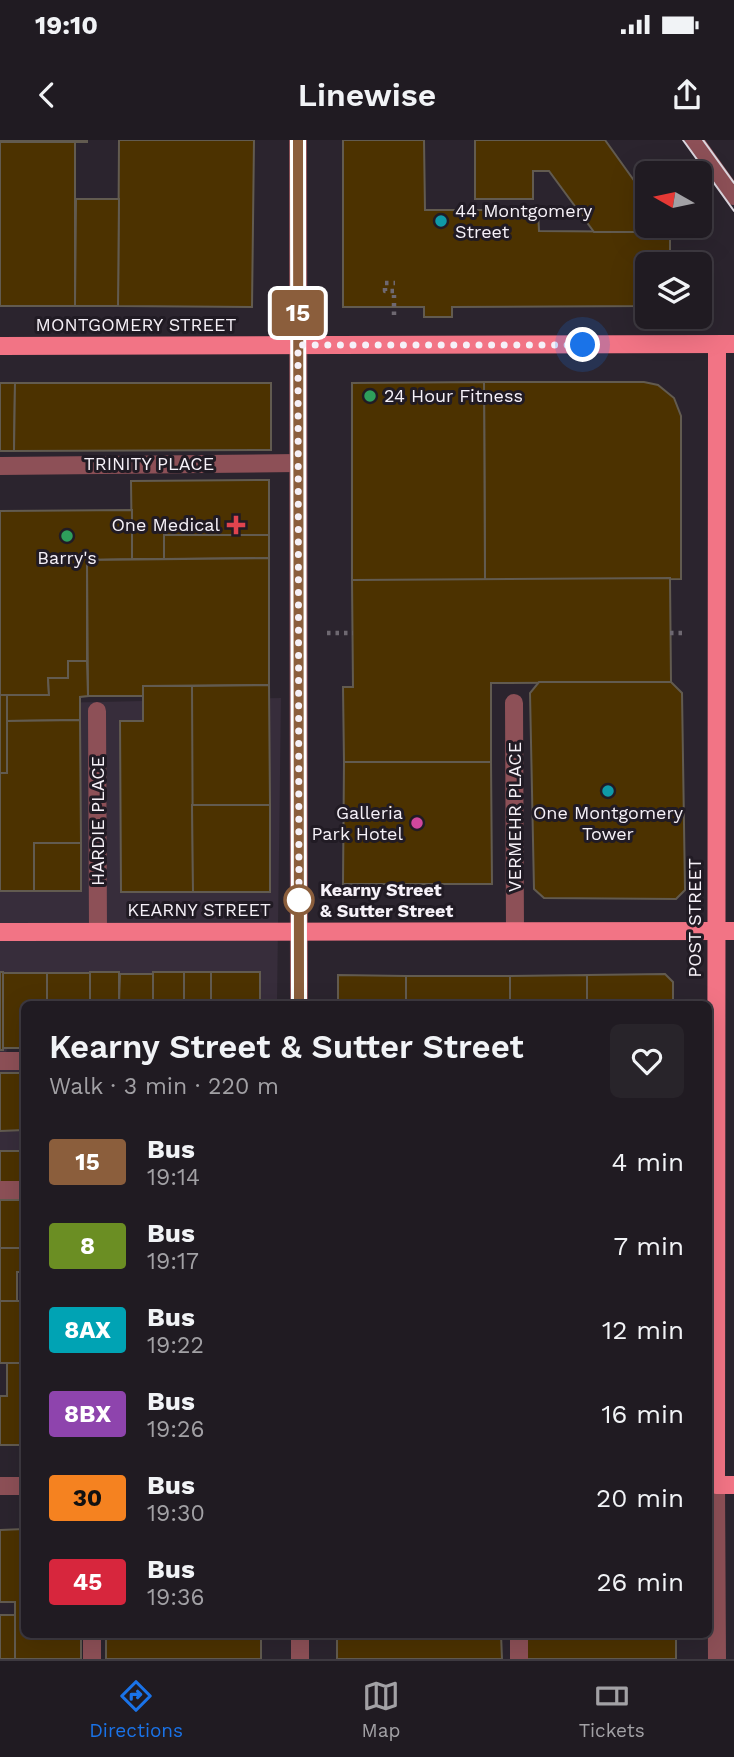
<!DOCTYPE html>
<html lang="en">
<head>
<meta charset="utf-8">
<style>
	:root { --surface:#201b22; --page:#28242a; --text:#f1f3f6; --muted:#a2a1a5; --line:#3d3940; --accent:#1a73e8 }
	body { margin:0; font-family:"Work Sans",sans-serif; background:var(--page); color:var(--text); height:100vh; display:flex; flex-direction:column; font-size:26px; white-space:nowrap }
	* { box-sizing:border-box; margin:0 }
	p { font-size:23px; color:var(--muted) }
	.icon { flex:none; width:38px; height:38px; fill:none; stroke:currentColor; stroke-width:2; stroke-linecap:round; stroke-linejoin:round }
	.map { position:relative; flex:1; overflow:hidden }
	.panel { position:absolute; left:21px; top:861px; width:691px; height:637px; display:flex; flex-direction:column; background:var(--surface); border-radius:10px; box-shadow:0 7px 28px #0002,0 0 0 2px var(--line) }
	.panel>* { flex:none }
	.badge { padding:0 14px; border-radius:5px; font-size:24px; line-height:46px }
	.needle { width:46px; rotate:279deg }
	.controls { position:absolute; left:635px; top:21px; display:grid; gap:14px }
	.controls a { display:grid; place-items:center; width:77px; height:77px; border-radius:10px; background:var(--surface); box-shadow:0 7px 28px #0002,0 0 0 2px var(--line); font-size:35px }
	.you { position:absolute; width:35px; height:35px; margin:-18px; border:5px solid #fff; border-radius:50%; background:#1a73e8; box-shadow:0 0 0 10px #1a73e833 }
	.map>.badge { position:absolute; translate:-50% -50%; box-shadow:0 0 0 4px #fff }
	.round { display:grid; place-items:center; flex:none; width:74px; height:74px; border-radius:10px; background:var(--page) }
	.summary { display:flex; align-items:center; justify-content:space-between; height:119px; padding:0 28px }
	h1 { font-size:33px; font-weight:600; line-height:52px }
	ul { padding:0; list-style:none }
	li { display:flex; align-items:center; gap:21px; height:84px; padding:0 28px }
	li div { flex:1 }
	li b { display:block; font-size:26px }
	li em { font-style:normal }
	li .badge { min-width:77px; font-weight:700; text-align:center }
	.status { display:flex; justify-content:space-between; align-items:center; height:49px; padding:0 35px; background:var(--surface); direction:ltr }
	.status svg { height:19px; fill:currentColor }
	header { display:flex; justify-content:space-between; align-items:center; height:91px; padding:0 28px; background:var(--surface); font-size:32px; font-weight:600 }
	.tab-bar { display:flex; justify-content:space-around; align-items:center; height:98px; border-top:2px solid var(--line); background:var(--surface); font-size:19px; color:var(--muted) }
	.tab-bar a { display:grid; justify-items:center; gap:4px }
	.tab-bar .on { color:var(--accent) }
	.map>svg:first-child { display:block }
</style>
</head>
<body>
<div class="status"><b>19:10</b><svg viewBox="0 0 49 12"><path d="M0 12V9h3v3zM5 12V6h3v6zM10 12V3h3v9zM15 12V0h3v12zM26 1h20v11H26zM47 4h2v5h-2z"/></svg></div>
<header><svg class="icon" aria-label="back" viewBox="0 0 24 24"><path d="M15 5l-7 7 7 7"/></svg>Linewise<svg class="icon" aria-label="share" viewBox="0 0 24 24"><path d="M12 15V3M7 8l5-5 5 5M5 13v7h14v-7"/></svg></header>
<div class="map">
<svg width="734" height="1519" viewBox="0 0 734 1519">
	<rect width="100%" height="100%" fill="#2b242e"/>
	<g fill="#372d3b">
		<polygon points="281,558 277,864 24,864 24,909 7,909 6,913 0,913 0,634 7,564"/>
		<rect x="0" y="929" width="24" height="182"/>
	</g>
	<g fill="#4c3200" stroke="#625b50" stroke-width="2">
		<rect x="0" y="0" width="87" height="2"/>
		<polygon points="119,0 254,0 252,167 118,166"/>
		<polygon points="343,0 424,0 425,70 538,70 539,91 670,92 670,124 648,124 648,166 452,167 452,177 424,177 424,167 343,167"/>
		<polygon points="475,0 605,0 648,60 648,86 666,86 670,92 594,92 549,31 533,31 533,59 475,59"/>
		<rect x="0" y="2" width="75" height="164"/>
		<polygon points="76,59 119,59 118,166 75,166"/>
		<polygon points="484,242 644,242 658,245 674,258 681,276 681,439 485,440"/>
		<polygon points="484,242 485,440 352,440 352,243"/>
		<polygon points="0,243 15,243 14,311 0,311"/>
		<polygon points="15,243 271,243 271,310 14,311"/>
		<polygon points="269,340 269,395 164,395 164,419 132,419 131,341"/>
		<polygon points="132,370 132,419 87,420 87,521 68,521 68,538 48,538 49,555 0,555 0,371"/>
		<polygon points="164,395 269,395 269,418 164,419"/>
		<polygon points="269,418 269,545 143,546 143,556 88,556 87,420"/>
		<polygon points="670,438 671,542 491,543 491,622 344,622 343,547 353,547 352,440"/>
		<polygon points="68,521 87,521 88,556 80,557 80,580 7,581 7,555 49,555 48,538 68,538"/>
		<polygon points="539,542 671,542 682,553 685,750 676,759 544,758 534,749 530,553"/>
		<polygon points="269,545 270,665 192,665 192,546"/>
		<polygon points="143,546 192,546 193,752 121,752 120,581 143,581"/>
		<rect x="0" y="555" width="7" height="78"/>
		<polygon points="80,580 81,703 34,703 34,751 0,751 0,633 7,633 7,581"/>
		<polygon points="344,622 491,622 492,744 343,744"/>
		<polygon points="192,665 270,665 270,752 193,752"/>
		<rect x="34" y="703" width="47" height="48"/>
		<rect x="0" y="832" width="3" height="78"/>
		<rect x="90" y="832" width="29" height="32"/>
		<rect x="153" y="832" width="31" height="32"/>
		<rect x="184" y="832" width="27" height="32"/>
		<rect x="211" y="832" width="49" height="32"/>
		<polygon points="3,833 47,833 47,864 24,864 24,908 3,908"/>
		<rect x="47" y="833" width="43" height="31"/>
		<polygon points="120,834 153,834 153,864 119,864"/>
		<polygon points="665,834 673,842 673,864 587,864 587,835"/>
		<polygon points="338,835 406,836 406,864 338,864"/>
		<polygon points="587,835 587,864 510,864 510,836"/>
		<rect x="406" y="836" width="104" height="28"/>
		<polygon points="0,933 24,933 24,990 0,991"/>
		<rect x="0" y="1011" width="24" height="31"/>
		<rect x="0" y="1060" width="24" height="48"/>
		<polygon points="0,1108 24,1108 24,1132 17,1132 17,1161 0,1161"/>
		<rect x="0" y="1161" width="24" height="62"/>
		<polygon points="7,1223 24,1223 24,1305 0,1305 0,1256 7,1256"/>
		<polygon points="24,1389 24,1494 81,1494 81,1519 15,1519 15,1462 0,1462 0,1390"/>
		<rect x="0" y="1475" width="15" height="44"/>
		<rect x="106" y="1494" width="155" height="25"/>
		<polygon points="337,1494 501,1494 502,1519 337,1519"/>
		<rect x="527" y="1494" width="149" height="25"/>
	</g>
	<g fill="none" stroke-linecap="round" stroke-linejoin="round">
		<g stroke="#6e6871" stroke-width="4.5" stroke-dasharray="3.5 5" stroke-linecap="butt">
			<polyline points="699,124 699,109"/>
			<polyline points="394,151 385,151 385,143 395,143"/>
			<polyline points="394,175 394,155"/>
			<polyline points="327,493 353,493"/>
			<polyline points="670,493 686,493"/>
		</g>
		<g stroke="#8d5057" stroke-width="18">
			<polyline points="298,0 299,864"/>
			<polyline points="694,0 734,56"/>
			<polyline points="0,326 298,323"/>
			<polyline points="514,563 515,791"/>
			<polyline points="97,571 98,791"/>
			<polyline points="0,921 24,921"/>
			<polyline points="0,1050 24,1050"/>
			<polyline points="709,1345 716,1345 717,1519"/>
			<polyline points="0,1346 24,1346"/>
			<polyline points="92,1494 92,1519"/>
			<polyline points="300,1494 300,1519"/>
			<polyline points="519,1494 519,1519"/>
		</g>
		<g stroke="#f27485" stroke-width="18">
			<polyline points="717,205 716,1345 734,1345"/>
			<polyline points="0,206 734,204"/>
			<polyline points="0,792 734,791"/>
		</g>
		<g stroke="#dbd6de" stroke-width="2">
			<polyline points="683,0 734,71"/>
			<polyline points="703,0 734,43"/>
		</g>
	</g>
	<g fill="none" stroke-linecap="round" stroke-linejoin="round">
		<g stroke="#fff" stroke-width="16">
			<polyline id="line" points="298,0 299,864"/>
		</g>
		<use href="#line" stroke="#8b5e3c" stroke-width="10"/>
		<polyline stroke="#f6f1f8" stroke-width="7" stroke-dasharray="0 12.6" points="299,760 299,770 298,205 583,205"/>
	</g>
	<g fill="#0f9aa8" stroke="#211b24" stroke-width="2.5">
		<circle cx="441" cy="81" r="7"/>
		<circle cx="608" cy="651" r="7"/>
	</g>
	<g fill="#2e9e5b" stroke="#211b24" stroke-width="2.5">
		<circle cx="370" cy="256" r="7"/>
		<circle cx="67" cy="396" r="7"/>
	</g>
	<path fill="#e0444e" stroke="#211b24" stroke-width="2.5" d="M232.5 374.5h7v7h7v7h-7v7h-7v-7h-7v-7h7z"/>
	<circle fill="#d1479c" stroke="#211b24" stroke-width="2.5" cx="417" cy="683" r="7"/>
	<circle fill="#fff" stroke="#8b5e3c" stroke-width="3.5" cx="299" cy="760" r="14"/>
	<g text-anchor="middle" stroke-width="6" stroke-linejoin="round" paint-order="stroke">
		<g font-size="18" fill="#f6f1f8" stroke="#211b24" text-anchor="start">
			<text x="455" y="77">44 Montgomery<tspan x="455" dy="21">Street</tspan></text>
			<text x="384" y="262">24 Hour Fitness</text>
			<text x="220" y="391" text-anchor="end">One Medical</text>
			<text x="67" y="424" text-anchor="middle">Barry's</text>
			<text x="403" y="679" text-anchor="end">Galleria<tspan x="403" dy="21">Park Hotel</tspan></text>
			<text x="608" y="679" text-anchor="middle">One Montgomery<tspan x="608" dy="21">Tower</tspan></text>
		</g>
		<g font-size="18" fill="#f6f1f8" stroke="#211b24">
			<text x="136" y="191">MONTGOMERY STREET</text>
			<text x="149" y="330">TRINITY PLACE</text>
			<text transform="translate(515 677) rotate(-90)" y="6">VERMEHR PLACE</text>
			<text transform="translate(98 681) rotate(-90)" y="6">HARDIE PLACE</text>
			<text x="199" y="776">KEARNY STREET</text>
			<text transform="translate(695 778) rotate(-90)" y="6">POST STREET</text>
		</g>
		<g font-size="18" font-weight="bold" fill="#f6f1f8" stroke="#211b24" text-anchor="start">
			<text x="320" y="756">Kearny Street<tspan x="320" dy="21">&amp; Sutter Street</tspan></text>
		</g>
	</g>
</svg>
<div class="controls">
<a><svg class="needle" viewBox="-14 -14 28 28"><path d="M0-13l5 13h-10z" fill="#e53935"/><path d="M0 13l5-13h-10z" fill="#a2a1a5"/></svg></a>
<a><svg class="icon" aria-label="layers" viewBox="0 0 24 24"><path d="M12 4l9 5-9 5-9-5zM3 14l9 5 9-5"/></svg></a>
</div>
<div class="you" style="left:583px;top:205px"></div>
<b class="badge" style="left:298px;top:173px;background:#8b5e3c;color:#fff">15</b>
<section class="panel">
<div class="summary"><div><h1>Kearny Street &amp; Sutter Street</h1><p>Walk · 3 min · 220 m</p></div><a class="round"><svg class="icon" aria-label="heart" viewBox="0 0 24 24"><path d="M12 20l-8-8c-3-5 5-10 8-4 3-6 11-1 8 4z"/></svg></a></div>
<ul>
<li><span class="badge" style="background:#8b5e3c;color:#fff">15</span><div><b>Bus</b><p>19:14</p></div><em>4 min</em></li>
<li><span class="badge" style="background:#6b8e23;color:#fff">8</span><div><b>Bus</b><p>19:17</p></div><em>7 min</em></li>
<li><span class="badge" style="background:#00a3b4;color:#fff">8AX</span><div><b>Bus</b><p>19:22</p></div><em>12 min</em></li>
<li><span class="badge" style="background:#8e44ad;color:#fff">8BX</span><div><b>Bus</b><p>19:26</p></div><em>16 min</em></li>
<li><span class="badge" style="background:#f58220;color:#111">30</span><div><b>Bus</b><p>19:30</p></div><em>20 min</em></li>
<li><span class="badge" style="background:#d7263d;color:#fff">45</span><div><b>Bus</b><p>19:36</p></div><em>26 min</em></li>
</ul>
</section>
</div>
<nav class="tab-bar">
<a class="on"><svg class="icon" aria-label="directions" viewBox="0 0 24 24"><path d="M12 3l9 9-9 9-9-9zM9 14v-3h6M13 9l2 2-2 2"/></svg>Directions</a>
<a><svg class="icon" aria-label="map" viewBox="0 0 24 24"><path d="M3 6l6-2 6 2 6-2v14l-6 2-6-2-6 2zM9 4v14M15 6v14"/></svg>Map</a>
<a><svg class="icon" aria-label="tickets" viewBox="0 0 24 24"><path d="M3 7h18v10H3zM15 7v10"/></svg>Tickets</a>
</nav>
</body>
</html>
